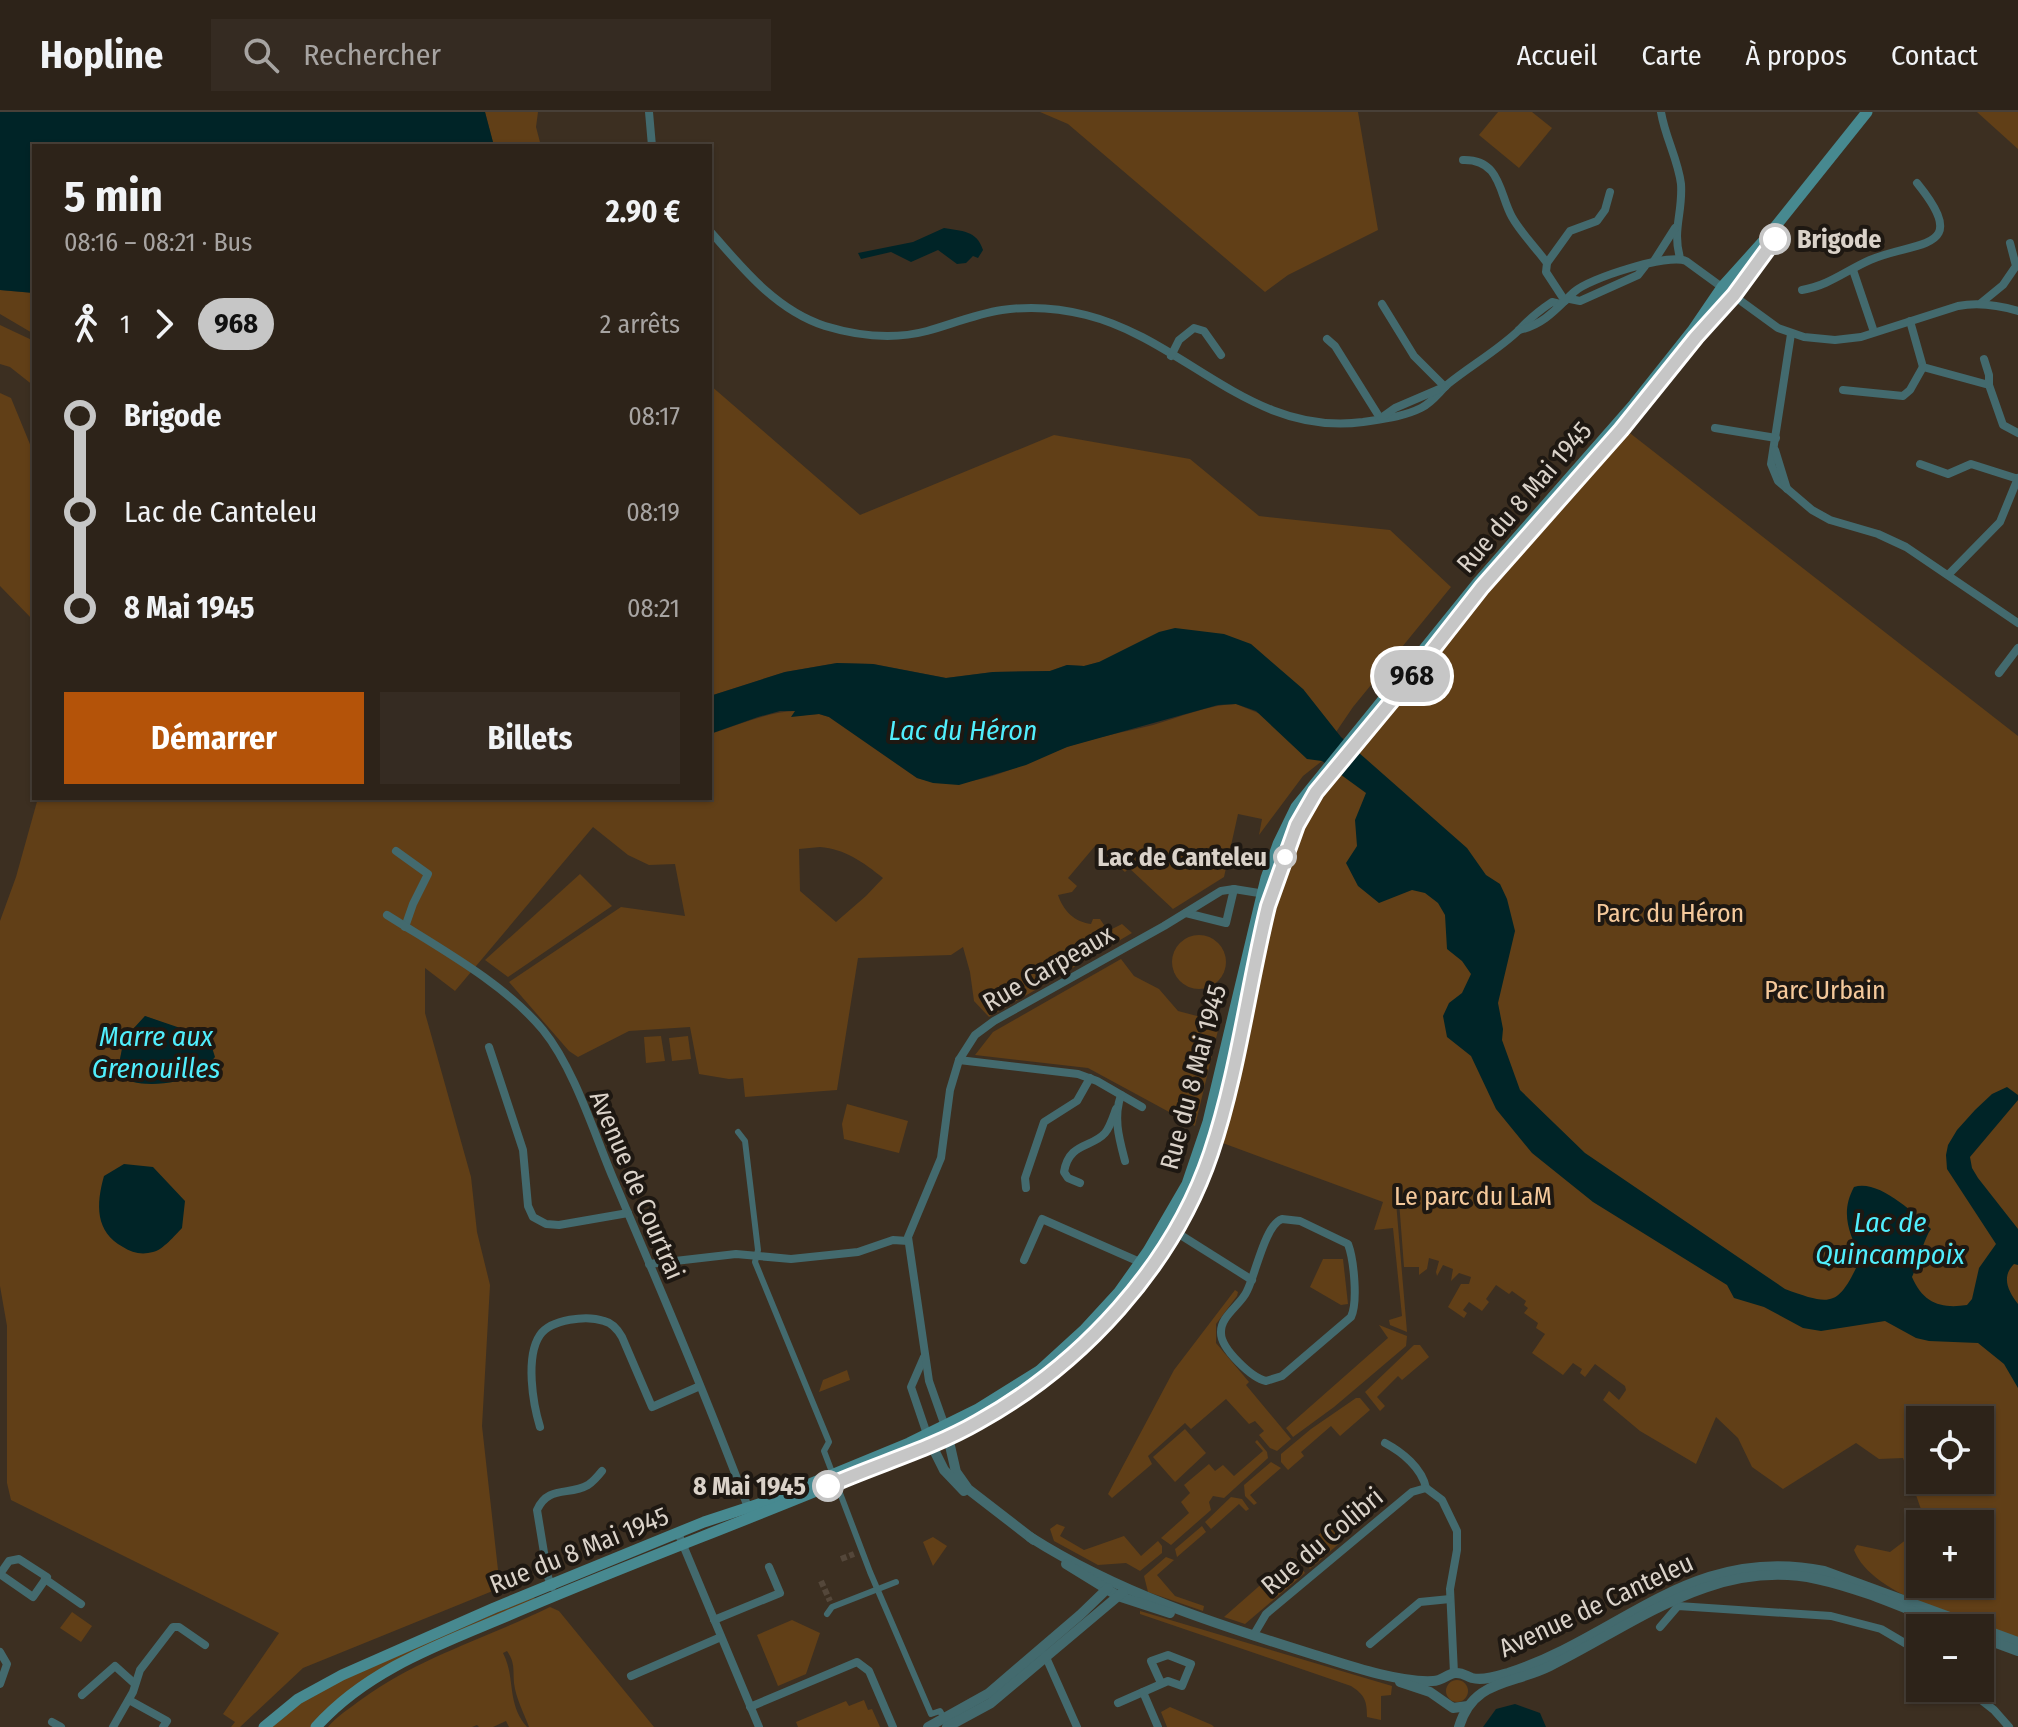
<!DOCTYPE html>
<html lang="fr">
<head>
<meta charset="utf-8">
<style>
	:root { --surface:#2d2319; --page:#352b22; --text:#f1f3f6; --muted:#a7a4a2; --line:#484038; --accent:#b45309 }
	body { margin:0; font-family:"Fira Sans Condensed",sans-serif; background:var(--page); color:var(--text); height:100vh; display:flex; flex-direction:column; font-size:30px; white-space:nowrap }
	* { box-sizing:border-box; margin:0 }
	p { font-size:26px; color:var(--muted) }
	.icon { flex:none; width:44px; height:44px; fill:none; stroke:currentColor; stroke-width:2; stroke-linecap:round; stroke-linejoin:round }
	.map { position:relative; flex:1; overflow:hidden }
	.panel { position:absolute; left:32px; top:32px; width:680px; height:656px; display:flex; flex-direction:column; background:var(--surface); border-radius:0px; box-shadow:0 2px 6px #0004,0 0 0 2px var(--line) }
	.panel>* { flex:none }
	.badge { padding:0 16px; border-radius:26px; font-size:28px; line-height:52px }
	.controls { position:absolute; left:1906px; top:1294px; display:grid; gap:16px }
	.controls a { display:grid; place-items:center; width:88px; height:88px; border-radius:0px; background:var(--surface); box-shadow:0 2px 6px #0004,0 0 0 2px var(--line); font-size:40px }
	.map>.badge { position:absolute; translate:-50% -50%; box-shadow:0 0 0 4px #fff }
	.legs { display:flex; align-items:center; gap:12px; height:88px; padding:0 32px; font-size:26px }
	.legs p { margin-inline-start:auto }
	.summary { display:flex; align-items:center; justify-content:space-between; height:136px; padding:0 32px }
	h1 { font-size:44px; font-weight:700; line-height:60px }
	.primary-button { display:flex; gap:16px; margin-top:auto; padding:16px 32px }
	.primary-button a { flex:1; height:92px; border-radius:0px; background:var(--accent); color:#fff; font-size:32px; font-weight:700; line-height:92px; text-align:center }
	.primary-button a+a { background:var(--page); color:var(--text) }
	ul { padding:0 32px; list-style:none }
	li { display:flex; align-items:center; gap:28px; height:96px; font-size:30px }
	li i { display:grid; place-items:center; width:12px; height:100%; margin:0 10px; background:currentColor }
	li i::after { content:''; width:20px; height:20px; margin:-10px; border:6px solid; border-radius:50%; background:var(--surface) }
	li p { margin-inline-start:auto }
	li:first-child i { background:linear-gradient(#0000 50%,currentColor 0) }
	li:last-child i { background:linear-gradient(currentColor 50%,#0000 0) }
	header { display:flex; align-items:center; gap:48px; box-sizing:border-box; height:112px; padding:0 40px; background:var(--surface); border-bottom:2px solid var(--line) }
	header strong { font-size:38px }
	nav { display:flex; gap:44px; margin-inline-start:auto; font-size:28px }
	.search { width:560px; height:72px; background:var(--page); display:flex; align-items:center; gap:20px; box-sizing:border-box; padding:0 28px; border-radius:0px; color:var(--muted); font-size:30px }
	.map>svg:first-child { display:block }
</style>
</head>
<body>
<header>
<strong>Hopline</strong>
<div class="search"><svg class="icon" aria-label="search" viewBox="0 0 24 24"><circle cx="10" cy="10" r="6"/><path d="M15 15l6 6"/></svg>Rechercher</div>
<nav><a>Accueil</a><a>Carte</a><a>À propos</a><a>Contact</a></nav>
</header>
<div class="map">
<svg width="2018" height="1615" viewBox="0 0 2018 1615">
	<rect width="100%" height="100%" fill="#3c2f21"/>
	<g fill="#613f17" fill-rule="evenodd">
		<polygon points="485,0 538,0 536,15 541,34 494,34"/>
		<polygon points="1040,0 1358,0 1378,118 1288,163 1265,180 1068,12"/>
		<polygon points="1498,0 1532,0 1552,16 1519,56 1479,23"/>
		<polygon points="1977,0 2018,0 2018,37"/>
		<polygon points="0,178 34,181 34,222 0,202"/>
		<polygon points="0,213 34,229 34,274 10,255 0,252"/>
		<polygon points="710,273 860,403 1054,323 1190,347 1259,404 1390,418 1451,475 1353,595 1336,620 1303,577 1099,550 1084,554 1067,553 1050,559 993,560 946,566 873,552 837,551 785,560 710,584"/>
		<polygon points="0,281 11,286 34,342 34,509 0,474"/>
		<path d="M1626 318 2018 624V1526C1972 1509 1872 1485 1854 1438L1857 1433 1890 1440 1907 1427 1923 1403 1903 1346 1879 1347 1856 1331 1783 1377 1752 1355 1738 1326 1716 1305 1696 1352 1640 1319 1603 1288 1609 1279 1619 1288 1626 1278 1625 1274 1595 1252 1585 1265 1580 1261 1582 1257 1573 1251 1563 1263 1532 1241 1545 1222 1536 1216 1538 1211 1524 1201 1528 1196 1524 1193 1526 1189 1512 1179 1509 1182 1496 1173 1486 1187 1489 1190 1482 1199 1469 1190 1463 1198 1467 1201 1464 1206 1448 1195 1461 1172H1469L1471 1165 1459 1161 1451 1169 1453 1157 1443 1153 1437 1164 1436 1160 1439 1149 1429 1146 1427 1157 1419 1163V1155H1404L1399 1089 1396 1090 1407 1220 1390 1213 1389 1208 1402 1204 1393 1116 1374 1118 1383 1090 1220 1030 1276 786 1300 716 1320 683 1358 635 1487 479ZM1920 1308H1980V1368H1920ZM1920 1412H1980V1472H1920Z"/>
		<path d="M1236 592 1263 603 1322 649 1303 664 1259 723 1262 707 1238 702 1224 765 1173 797 1129 756 1125 760 1095 734 1068 766 1077 774 1072 780 1058 783C1063 798 1074 810 1091 812L1093 807H1100L1108 819 1122 812 1132 821 989 905 974 889 970 860 963 835 951 843 858 846 837 978 745 985 743 966 729 967 699 962 690 915 629 919 578 945 569 939 509 870 621 795 685 804 675 752 649 753 628 743 593 715 455 879 425 856V901L471 1065 477 1120 490 1173 482 1314 500 1476 303 1556 240 1615H231L235 1610 223 1602 279 1521 11 1388 7 1371V1214L0 1174V809L16 765 38 686H710V622C739 613 766 600 796 599L792 604 819 602 829 605 917 666C974 683 1018 652 1070 634 1097 625 1125 620 1153 613 1181 605 1207 593 1236 592ZM820 735C845 737 863 750 883 766L866 784 836 810 800 779 799 737ZM145 904 180 917 205 957C185 970 137 979 117 962L124 927Z"/>
		<polygon points="580,762 612,794 508,865 485,848"/>
		<circle cx="1199" cy="850" r="27"/>
		<polygon points="1121,847 1134,864 1159,877 1178,899 1220,910 1195,1014 1088,956 975,943 993,920"/>
		<polygon points="661,924 665,949 646,951 644,925"/>
		<polygon points="688,924 691,947 672,949 669,926"/>
		<polygon points="847,992 908,1009 899,1041 844,1027 842,1012"/>
		<polygon points="1323,1147 1343,1147 1348,1192 1341,1193 1310,1175"/>
		<polygon points="1235,1178 1238,1180 1237,1184 1216,1212 1216,1231 1249,1270 1246,1273 1291,1327 1277,1339 1270,1336 1259,1323 1264,1319 1255,1309 1249,1312 1226,1287 1191,1317 1185,1311 1148,1344 1152,1352 1112,1386 1108,1382 1174,1258"/>
		<polygon points="1379,1213 1407,1224 1406,1234 1334,1295 1293,1325 1286,1316 1388,1226"/>
		<polygon points="1414,1233 1420,1233 1429,1245 1402,1268 1398,1264 1377,1285 1385,1294 1380,1299 1365,1280"/>
		<polygon points="847,1258 850,1268 819,1280 823,1268"/>
		<polygon points="1356,1286 1360,1286 1370,1298 1340,1324 1331,1314 1301,1340 1304,1344 1288,1358 1281,1350 1281,1342 1311,1317"/>
		<polygon points="1185,1317 1206,1341 1175,1370 1153,1345"/>
		<polygon points="1257,1328 1267,1340 1268,1346 1224,1386 1213,1384 1209,1390 1211,1398 1171,1433 1161,1426 1189,1401 1181,1390 1190,1381 1184,1373 1209,1352 1215,1359 1223,1353 1234,1364 1263,1339 1255,1330"/>
		<polygon points="1271,1350 1281,1356 1250,1383 1257,1391 1254,1393 1245,1384 1244,1373"/>
		<polygon points="1231,1385 1242,1387 1249,1397 1246,1399 1239,1392 1211,1417 1205,1410"/>
		<polygon points="1057,1412 1065,1415 1060,1424 1084,1438 1124,1424 1141,1444 1158,1429 1162,1434 1162,1441 1140,1459 1126,1451 1098,1453 1054,1429 1050,1417"/>
		<polygon points="1202,1414 1206,1420 1177,1445 1175,1437"/>
		<polygon points="1329,1414 1342,1429 1310,1457 1296,1442"/>
		<polygon points="933,1425 947,1434 933,1454 923,1430"/>
		<polygon points="1166,1445 1174,1448 1157,1463 1175,1484 1204,1494 1203,1499 1148,1480 1144,1464"/>
		<polygon points="1292,1445 1305,1461 1245,1512 1224,1505"/>
		<polygon points="534,1485 535,1487 411,1541 313,1615 270,1615 315,1579"/>
		<path d="M550 1495 559 1499 654 1615H529C524 1601 516 1587 514 1571 513 1557 515 1550 507 1539L503 1541C516 1566 506 1591 527 1615H509L506 1609 493 1615H479L477 1613 472 1615H328C337 1604 350 1596 362 1587 420 1545 487 1526 550 1495Z"/>
		<path d="M1140 1499 1392 1574 1391 1583 1381 1584V1608L1367 1605C1367 1589 1365 1583 1351 1574L1140 1502Z"/>
		<polygon points="72,1500 92,1514 81,1530 60,1516"/>
		<polygon points="792,1508 820,1521 806,1562 778,1574 757,1523"/>
		<circle cx="1457" cy="1579" r="11"/>
		<polygon points="864,1588 868,1598 872,1597 880,1615 798,1615 796,1610 846,1589 849,1594"/>
		<polygon points="1170,1595 1212,1613 1214,1615 1167,1615 1161,1600"/>
	</g>
	<g fill="#002427">
		<polygon points="0,0 485,0 494,34 34,34 34,181 0,178"/>
		<path d="M944 116C961 119 977 118 983 138L978 146 973 144 966 151 957 152 938 138 911 150 891 140 861 147 858 141 913 130Z"/>
		<path d="M1175 516 1224 522 1251 532 1303 577 1341 625 1467 736 1486 763 1500 772 1507 787 1515 819 1498 891 1503 917 1502 928 1520 978 1585 1041 1785 1177C1834 1195 1838 1194 1861 1146 1849 1121 1840 1101 1854 1075 1878 1067 1913 1100 1931 1117 1924 1126 1918 1152 1912 1165 1923 1191 1941 1197 1967 1193L1972 1187 1979 1156 1996 1132 1947 1057 1946 1043 1948 1033 1957 1018 1975 998 1992 982 2007 975 2018 983V988L1970 1045 1972 1056 1978 1066 2018 1117V1153L2014 1152C2001 1165 2008 1179 2018 1192V1276L2004 1252 1978 1231 1929 1229 1916 1226 1885 1209 1821 1219 1803 1216 1764 1195 1734 1186 1727 1173 1593 1090 1532 1041 1496 997 1471 944 1447 925 1443 904 1449 891 1462 881 1471 862 1462 849 1447 837 1445 803 1438 791 1425 781 1412 778 1379 791 1358 774 1346 751 1357 734 1355 708 1366 681 1322 649 1307 647 1256 599 1236 592 1218 593 1067 635 1026 653 959 673 933 671 917 666 829 605 819 602 791 605 795 599H780L758 605 710 622V584L785 560 837 551 873 552 946 566 993 560 1050 559 1067 553 1084 554 1099 550 1159 520Z"/>
		<path d="M145 904 192 920 210 929 215 945C209 952 205 959 197 963 176 972 135 978 117 962L124 927Z"/>
		<path d="M124 1052 153 1055 185 1089 182 1116C175 1123 163 1138 153 1140 142 1143 132 1141 123 1135 95 1120 96 1092 104 1064Z"/>
		<polygon points="1515,1592 1540,1601 1546,1615 1483,1615 1496,1597"/>
	</g>
	<g fill="none" stroke-linecap="round" stroke-linejoin="round">
		<g stroke="#54473a" stroke-width="6" stroke-dasharray="6 3" stroke-linecap="butt">
			<polyline points="841,1447 854,1442"/>
			<polyline points="821,1469 830,1489"/>
		</g>
		<g stroke="#436a6e" stroke-width="6">
			<polyline points="738,1020 745,1029 758,1138 755,1150 829,1330 824,1339 870,1460 931,1602 940,1599 945,1608"/>
			<polyline points="827,1502 832,1495 896,1470"/>
		</g>
		<g stroke="#436a6e" stroke-width="8">
			<polyline points="649,0 652,34"/>
			<path d="M1661 0C1665 25 1678 47 1681 72 1683 101 1672 117 1680 146"/>
			<path d="M1463 48C1501 47 1499 82 1512 105 1521 121 1536 136 1547 151L1546 160 1565 189"/>
			<path d="M710 119C743 157 776 198 825 214 858 224 893 228 927 219 952 212 976 202 1002 198 1030 194 1059 196 1086 203 1186 228 1251 325 1363 310 1382 307 1403 305 1421 296 1433 290 1439 280 1448 272 1470 254 1500 237 1520 217 1530 206 1540 198 1552 190L1560 192"/>
			<polyline points="1654,149 1675,116"/>
			<polyline points="1547,151 1570,119 1597,109 1605,98 1610,80"/>
			<polyline points="1853,158 1874,220"/>
			<path d="M1802 178C1828 174 1847 158 1870 148 1916 128 1973 140 1917 71"/>
			<polyline points="1570,187 1580,189 1638,163 1645,154"/>
			<polyline points="1981,191 2003,173 2016,154 2010,131"/>
			<polyline points="1382,192 1414,244 1445,275"/>
			<polyline points="1910,209 1923,255 1989,273 2003,313 2018,321"/>
			<path d="M1519 218C1544 213 1558 195 1574 180 1589 166 1669 141 1686 149L1778 216 1804 225 1835 228 1861 225 1958 194C1979 190 1998 193 2018 199"/>
			<polyline points="1791,222 1771,352 1778,369 1812,398 1830,408 1878,422 1906,435 2018,511"/>
			<polyline points="1327,227 1335,234 1380,306"/>
			<polyline points="1171,244 1179,228 1194,216 1204,219 1221,243"/>
			<polyline points="1984,247 1989,263 1989,273"/>
			<polyline points="1843,278 1903,284 1910,278 1923,255"/>
			<polyline points="1381,306 1395,296 1444,275"/>
			<polyline points="1715,316 1776,326"/>
			<polyline points="1775,338 1787,377"/>
			<polyline points="1920,352 1948,362 1971,352 2018,367"/>
			<polyline points="1949,462 2000,410 2018,366"/>
			<polyline points="1999,561 2018,536"/>
			<polyline points="396,739 428,762 413,792 405,815"/>
			<polyline points="1186,801 1226,811 1234,777"/>
			<path d="M387 803C439 836 504 871 543 918 574 956 594 1021 613 1066 660 1176 707 1286 749 1398"/>
			<polyline points="489,935 523,1038 528,1094 533,1105 546,1112 559,1113 628,1101"/>
			<polyline points="959,948 1078,962 1097,969 1142,995"/>
			<path d="M1121 983C1113 1006 1119 1026 1125 1049"/>
			<path d="M1080 1071 1068 1066 1064 1060C1069 1030 1092 1036 1105 1021 1110 1015 1113 1005 1116 997"/>
			<polyline points="1026,1076 1025,1066 1044,1010 1077,989 1090,966"/>
			<path d="M1282 1107 1300 1109 1348 1132C1354 1148 1358 1190 1351 1205L1282 1264 1266 1269C1252 1266 1221 1237 1221 1221 1220 1204 1241 1193 1247 1179 1256 1161 1265 1113 1282 1107Z"/>
			<polyline points="1171,1117 1252,1168"/>
			<polyline points="1024,1148 1042,1107 1142,1151"/>
			<polyline points="649,1152 736,1142 791,1147 858,1140 893,1128 908,1129"/>
			<polyline points="924,1245 911,1275 928,1325"/>
			<path d="M540 1315C533 1292 525 1245 540 1223 551 1207 587 1203 604 1209 613 1211 618 1218 622 1225L652 1295 700 1274"/>
			<polyline points="946,1317 929,1269 908,1125 941,1046 950,978 959,948 975,923 994,909 1164,814 1221,779 1234,777 1265,782"/>
			<path d="M1385 1331C1402 1340 1422 1356 1426 1376"/>
			<polyline points="678,1421 759,1615"/>
			<polygon points="19,1447 47,1465 33,1485 0,1462 9,1449"/>
			<polyline points="45,1467 81,1492"/>
			<path d="M552 1475 548 1465 537 1398C548 1373 569 1384 588 1373 594 1369 598 1364 602 1359"/>
			<polyline points="714,1508 780,1481 769,1455"/>
			<polyline points="1660,1515 1678,1494 1831,1504 1881,1517 1920,1540"/>
			<polyline points="1253,1524 1266,1502 1412,1380 1426,1376 1442,1388 1457,1419 1457,1438 1450,1477 1454,1561"/>
			<polyline points="1370,1532 1420,1490 1450,1487"/>
			<polyline points="0,1540 7,1552 0,1572"/>
			<polyline points="1045,1543 1077,1615"/>
			<polyline points="631,1564 721,1525"/>
			<polyline points="1966,1576 1994,1598 2009,1615"/>
			<polyline points="82,1583 115,1554 135,1572"/>
			<polyline points="129,1588 167,1609 163,1615"/>
			<polyline points="1118,1591 1143,1580"/>
			<polyline points="750,1595 857,1550 869,1559 893,1615"/>
			<polyline points="52,1610 61,1615"/>
			<polyline points="113,1615 133,1580 140,1558 173,1515 179,1515 205,1533"/>
			<polyline points="1158,1615 1143,1580 1168,1569 1182,1574 1191,1552 1168,1543 1151,1549 1161,1571"/>
		</g>
		<g stroke="#436a6e" stroke-width="10">
			<polyline points="948,1325 956,1360 968,1377 1034,1428"/>
			<polyline points="931,1332 944,1358 964,1379"/>
			<path d="M1030 1425C1118 1481 1215 1512 1315 1543 1347 1553 1399 1571 1433 1569 1442 1569 1447 1562 1455 1561 1462 1560 1466 1564 1472 1566 1483 1569 1498 1564 1508 1561 1622 1524 1691 1432 1824 1459L2018 1530"/>
			<polyline points="1066,1452 1118,1484 1170,1501"/>
			<polyline points="1980,1525 2018,1539"/>
			<polyline points="1400,1570 1430,1580 1453,1596 1468,1594"/>
			<polyline points="928,1615 989,1581 1080,1503 1108,1476"/>
			<polyline points="947,1615 991,1591 1123,1480"/>
			<path d="M1459 1615C1473 1567 1512 1573 1550 1554 1635 1512 1716 1445 1817 1467 1864 1477 1910 1499 1955 1516"/>
		</g>
		<g stroke="#478990" stroke-width="11">
			<polyline points="1692,230 1735,182 1779,122"/>
			<polyline points="264,1615 298,1587 342,1563 494,1496 704,1410 768,1389 909,1331 978,1297 1039,1259 1085,1217 1119,1180 1148,1139 1187,1072 1208,1010 1266,766 1278,732 1296,695 1479,469 1634,292 1692,219 1722,175 1767,125 1867,0"/>
			<path d="M316 1615C367 1558 438 1533 507 1504 616 1457 727 1416 836 1371 877 1354 920 1340 960 1320 1004 1298 1045 1269 1081 1235 1136 1185 1183 1117 1209 1047 1231 987 1241 921 1254 860 1267 799 1279 730 1317 679"/>
		</g>
	</g>
	<g fill="none" stroke-linecap="round" stroke-linejoin="round">
		<g stroke="#fff" stroke-width="18">
			<path id="line-1" d="M828 1374C877 1352 931 1337 978 1310 1081 1253 1173 1154 1211 1041 1238 961 1248 875 1268 794L1297 713 1316 680 1409 568 1482 475 1621 318 1696 225 1734 183 1775 127"/>
		</g>
		<use href="#line-1" stroke="#c6c6c6" stroke-width="12"/>
	</g>
	<g fill="#fff" stroke="#c6c6c6" stroke-width="4">
		<circle cx="1775" cy="127" r="14"/>
		<circle cx="1285" cy="745" r="10"/>
		<circle cx="828" cy="1374" r="14"/>
	</g>
	<g text-anchor="middle" stroke-width="8" stroke-linejoin="round" paint-order="stroke">
		<g font-size="26" font-weight="bold" fill="#dad2c9" stroke="#1e1812" text-anchor="end">
			<text x="1797" y="136" text-anchor="start">Brigode</text>
			<text x="1267" y="754">Lac de Canteleu</text>
			<text x="806" y="1383">8 Mai 1945</text>
		</g>
		<g font-size="26" fill="#dad2c9" stroke="#1e1812">
			<text transform="translate(1524 385) rotate(-49)" y="9">Rue du 8 Mai 1945</text>
			<text transform="translate(1048 856) rotate(-30)" y="9">Rue Carpeaux</text>
			<text transform="translate(1193 965) rotate(-75)" y="9">Rue du 8 Mai 1945</text>
			<text transform="translate(637 1073) rotate(67)" y="9">Avenue de Courtrai</text>
			<text transform="translate(1322 1429) rotate(-40)" y="9">Rue du Colibri</text>
			<text transform="translate(579 1438) rotate(-22)" y="9">Rue du 8 Mai 1945</text>
			<text transform="translate(1596 1493) rotate(-25)" y="9">Avenue de Canteleu</text>
		</g>
		<g font-size="26" fill="#f5c99b" stroke="#1e1812">
			<text x="1670" y="810">Parc du Héron</text>
			<text x="1825" y="887">Parc Urbain</text>
			<text x="1473" y="1093">Le parc du LaM</text>
		</g>
		<g font-size="28" font-style="italic" fill="#50eefd" stroke="#1e1812">
			<text x="963" y="628">Lac du Héron</text>
			<text x="156" y="934">Marre aux<tspan x="156" dy="32">Grenouilles</tspan></text>
			<text x="1890" y="1120">Lac de<tspan x="1890" dy="32">Quincampoix</tspan></text>
		</g>
	</g>
</svg>
<div class="controls">
<a><svg class="icon" aria-label="locate" viewBox="0 0 24 24"><circle cx="12" cy="12" r="6"/><path d="M12 2v4M12 18v4M2 12h4M18 12h4"/></svg></a>
<a>+</a>
<a>−</a>
</div>
<b class="badge" style="left:1412px;top:564px;background:#c6c6c6;color:#111">968</b>
<section class="panel">
<div class="summary"><div><h1>5 min</h1><p>08:16 – 08:21 · Bus</p></div><b>2.90 €</b></div>
<div class="legs"><svg class="icon" aria-label="walk" viewBox="0 0 24 24"><circle cx="13" cy="4" r="2"/><path d="M13 8l-2 6 4 7M11 14l-3 7M7 12l3-4h3l4 4"/></svg>1<svg class="icon" aria-label="forward" viewBox="0 0 24 24"><path d="M9 5l7 7-7 7"/></svg><b class="badge" style="background:#c6c6c6;color:#111">968</b><p>2 arrêts</p></div>
<ul>
<li><i style="color:#c6c6c6"></i><b>Brigode</b><p>08:17</p></li>
<li><i style="color:#c6c6c6"></i><span>Lac de Canteleu</span><p>08:19</p></li>
<li><i style="color:#c6c6c6"></i><b>8 Mai 1945</b><p>08:21</p></li>
</ul>
<div class="primary-button"><a>Démarrer</a><a>Billets</a></div>
</section>
</div>
</body>
</html>
